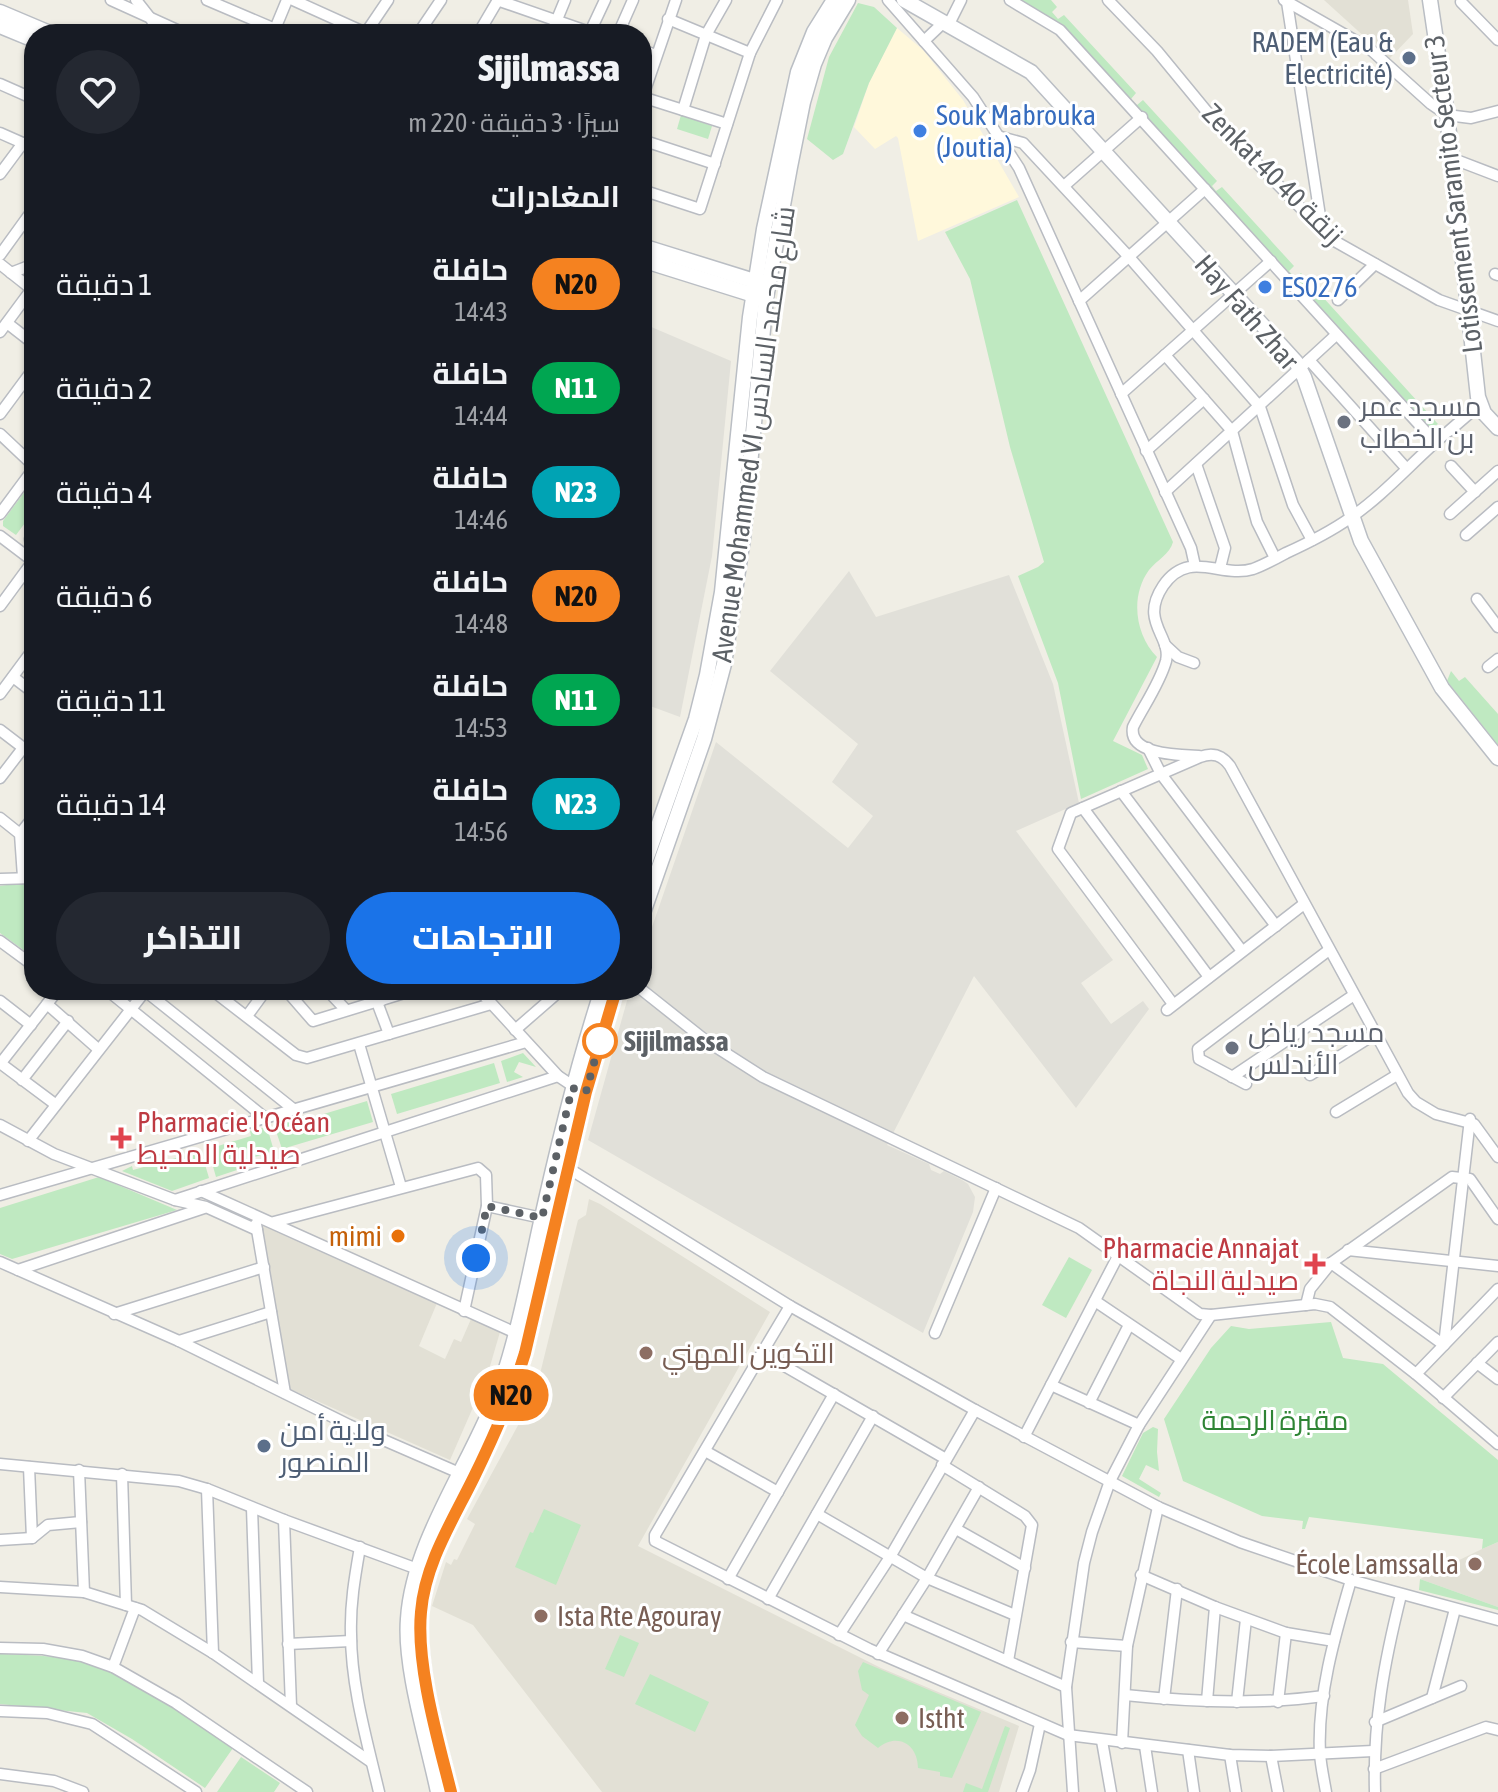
<!DOCTYPE html>
<html lang="ar">
<head>
<meta charset="utf-8">
<style>
	:root { --surface:#171b24; --page:#242831; --text:#f1f3f6; --muted:#9ea1a6; --accent:#1a73e8 }
	body { margin:0; font-family:"Asap Condensed",Cairo,sans-serif; background:var(--page); color:var(--text); direction:rtl; height:100vh; display:flex; flex-direction:column; font-size:30px; white-space:nowrap }
	* { box-sizing:border-box; margin:0 }
	p { font-size:26px; color:var(--muted) }
	.icon { flex:none; width:44px; height:44px; fill:none; stroke:currentColor; stroke-width:2; stroke-linecap:round; stroke-linejoin:round }
	.map { position:relative; flex:1; overflow:hidden; direction:ltr }
	.sheet { position:absolute; left:24px; top:24px; width:628px; height:976px; display:flex; flex-direction:column; background:var(--surface); border-radius:32px; box-shadow:0 2px 6px #0004; direction:rtl }
	.sheet>* { flex:none }
	.badge { padding:0 16px; border-radius:26px; font-size:28px; line-height:52px }
	.you { position:absolute; width:40px; height:40px; margin:-20px; border:6px solid #fff; border-radius:50%; background:#1a73e8; box-shadow:0 0 0 12px #1a73e833 }
	.map>.badge { position:absolute; translate:-50% -50%; box-shadow:0 0 0 4px #fff }
	h2 { padding:0 32px; font-size:30px; line-height:72px }
	.round { display:grid; place-items:center; flex:none; width:84px; height:84px; border-radius:42px; background:var(--page) }
	.overview { display:flex; align-items:center; justify-content:space-between; height:136px; padding:0 32px }
	h1 { font-size:38px; font-weight:800; line-height:60px }
	.action { display:flex; gap:16px; margin-top:auto; padding:16px 32px }
	.action a { flex:1; height:92px; border-radius:48px; background:var(--accent); color:#fff; font-size:32px; font-weight:800; line-height:92px; text-align:center }
	.action a+a { background:var(--page); color:var(--text) }
	ul { padding:0; list-style:none }
	li { display:flex; align-items:center; gap:24px; height:104px; padding:0 32px }
	li div { flex:1 }
	li b { display:block; font-size:30px }
	li em { font-style:normal }
	li .badge { min-width:88px; font-weight:700; text-align:center }
	.map>svg:first-child { display:block }
</style>
</head>
<body>
<div class="map">
<svg width="1498" height="1792" viewBox="0 0 1498 1792">
	<rect width="100%" height="100%" fill="#f0eee5"/>
	<polygon fill="#fff8db" points="897,28 923,50 963,100 1019,197 918,241 898,138 896,136 875,149 854,127 869,83"/>
	<g fill="#e1e0d9">
		<polygon points="642,323 731,361 712,556 680,717 642,703"/>
		<polygon points="849,571 876,617 1009,575 1053,684 1079,803 1016,831 1113,960 1081,983 1111,1024 1143,1001 1149,1009 1076,1108 974,976 887,1145 929,1164 931,1170 940,1174 944,1171 962,1180 968,1184 975,1197 973,1212 923,1333 588,1140 630,990 642,990 642,956 716,742 848,848 873,816 832,782 858,744 770,671"/>
	</g>
	<g fill="#e2e0d5">
		<polygon points="1324,0 1408,0 1413,34 1389,59"/>
		<polygon points="589,1199 600,1204 770,1312 638,1546 881,1668 1019,1726 999,1792 602,1792 473,1625 432,1606 446,1562 451,1565 454,1559 457,1560 475,1524 467,1519 535,1394 578,1220 586,1215"/>
		<polygon points="262,1225 437,1303 419,1346 445,1359 454,1339 461,1342 471,1319 500,1332 488,1373 450,1460 290,1389"/>
		<polygon points="1498,1542 1498,1607 1420,1579 1482,1549"/>
	</g>
	<g fill="#bfe9c1">
		<polygon points="1020,0 1051,0 1057,7 1052,12 1058,19 1064,15 1136,93 1131,99 1137,105 1143,100 1217,181 1212,186 1216,191 1222,187 1294,266 1289,271 1295,278 1301,273 1438,424 1433,427 1429,426 1066,28"/>
		<polygon points="858,3 874,7 897,28 869,83 843,154 833,160 807,139 829,57"/>
		<polygon points="681,115 712,126 708,139 677,129"/>
		<path d="M1017 200 1173 542C1170 554 1157 560 1149 570 1130 596 1135 635 1157 657L1113 741 1142 755 1148 769 1081 799 1058 683 1018 576 1038 567 1044 562 1010 447 970 279 945 232Z"/>
		<polygon points="34,479 34,511 16,535 3,526 3,521"/>
		<polygon points="1451,671 1459,681 1465,677 1498,714 1498,745 1447,681"/>
		<polygon points="26,882 34,883 34,952 29,954 0,933 0,886"/>
		<polygon points="523,1053 536,1067 519,1062 514,1072 523,1077 507,1082 501,1061"/>
		<polygon points="494,1063 500,1083 397,1114 391,1094"/>
		<polygon points="367,1101 373,1122 282,1149 274,1125 294,1118 297,1122"/>
		<polygon points="267,1127 274,1151 235,1163 237,1170 216,1177 208,1149 251,1136 250,1131"/>
		<polygon points="201,1151 209,1178 172,1191 122,1171 132,1166 133,1170"/>
		<polygon points="99,1177 177,1210 12,1259 0,1254 0,1208"/>
		<polygon points="1069,1257 1092,1270 1066,1318 1042,1305"/>
		<polygon points="1331,1322 1343,1358 1383,1364 1498,1460 1498,1542 1482,1549 1483,1539 1309,1517 1305,1529 1302,1529 1303,1521 1262,1516 1183,1481 1164,1419 1211,1348 1231,1326 1249,1329"/>
		<polygon points="1153,1427 1158,1429 1157,1452 1159,1471 1146,1465 1139,1479 1161,1493 1159,1497 1122,1476 1143,1433"/>
		<polygon points="544,1509 581,1525 556,1585 515,1567 530,1532 533,1533"/>
		<polygon points="1420,1579 1498,1607 1498,1610 1419,1590"/>
		<polygon points="620,1635 639,1643 624,1677 605,1669"/>
		<path d="M0 1654C27 1655 55 1655 81 1662 137 1676 186 1716 233 1748L205 1788 132 1739 87 1713 0 1704Z"/>
		<path d="M863 1662 981 1712 952 1778 940 1776V1772L918 1768C918 1744 897 1732 878 1748L862 1736 855 1725 869 1695 862 1690 858 1671Z"/>
		<polygon points="650,1674 709,1702 695,1732 635,1704"/>
		<polygon points="1005,1726 1010,1728 988,1792 963,1792 966,1783 982,1789"/>
		<polygon points="241,1757 280,1783 274,1792 217,1792"/>
	</g>
	<g fill="none" stroke-linecap="round" stroke-linejoin="round">
		<g stroke="#b9bcc2" stroke-width="13">
			<g id="street">
				<polyline points="111,0 186,34"/>
				<polyline points="136,0 151,19 159,34"/>
				<polyline points="207,0 287,34"/>
				<polyline points="293,0 366,33"/>
				<polyline points="497,0 595,34"/>
				<polyline points="888,0 973,97 1019,168 1191,548 1195,566"/>
				<polyline points="1010,0 1060,30 1435,442"/>
				<polyline points="1108,0 1157,51 1208,113 1331,239 1439,300 1498,321"/>
				<polyline points="1284,0 1370,49 1431,104 1447,115 1471,118 1498,111"/>
				<polyline points="1287,2 1322,229"/>
				<polyline points="1461,2 1498,40"/>
				<polyline points="668,19 750,53"/>
				<polyline points="949,24 961,0"/>
				<polyline points="275,29 287,0"/>
				<polyline points="590,32 605,0"/>
				<polyline points="365,34 388,0"/>
				<polyline points="418,34 441,0"/>
				<polyline points="478,34 498,0"/>
				<polyline points="551,34 565,0"/>
				<polyline points="618,34 633,0"/>
				<polyline points="924,41 944,22"/>
				<polyline points="642,50 656,55"/>
				<polyline points="0,84 34,99"/>
				<polyline points="642,97 727,124"/>
				<polyline points="642,99 676,0"/>
				<polyline points="683,110 706,35 726,0"/>
				<polyline points="0,133 34,148"/>
				<polyline points="1001,137 1023,143 1129,257 1260,407 1293,505 1312,540"/>
				<polyline points="642,140 715,164"/>
				<polyline points="1451,158 1498,176"/>
				<polyline points="0,174 23,143"/>
				<polyline points="1064,186 1142,117"/>
				<polyline points="642,190 700,209 750,53 777,0"/>
				<polyline points="0,255 34,208"/>
				<polyline points="0,264 34,291"/>
				<polyline points="11,273 34,264"/>
				<polyline points="1495,274 1498,275"/>
				<polyline points="1338,300 1375,264"/>
				<polyline points="1079,301 1205,189"/>
				<polyline points="7,323 34,344"/>
				<polyline points="0,332 31,290"/>
				<polyline points="1165,355 1232,431 1257,522 1275,558"/>
				<polyline points="1309,360 1406,468"/>
				<polyline points="1121,394 1271,261"/>
				<polyline points="0,414 34,368"/>
				<polyline points="1449,431 1471,412 1481,407"/>
				<polyline points="0,434 34,466"/>
				<polyline points="1146,451 1204,399"/>
				<polyline points="1196,464 1225,548 1220,568"/>
				<polyline points="1451,466 1475,492"/>
				<polyline points="1165,492 1336,335"/>
				<polyline points="0,514 34,468"/>
				<polyline points="1450,514 1498,471"/>
				<polyline points="1466,535 1498,507"/>
				<polyline points="0,536 33,561"/>
				<polyline points="33,560 30,539 34,525"/>
				<polyline points="1477,599 1498,627"/>
				<polyline points="0,606 33,561"/>
				<polyline points="1165,645 1178,657 1194,663"/>
				<polyline points="1488,667 1498,659"/>
				<polyline points="13,677 34,693"/>
				<polyline points="0,694 34,648"/>
				<polyline points="0,730 34,756"/>
				<polyline points="1148,748 1161,774 1276,926"/>
				<path d="M1199 756C1179 755 1128 755 1133 727 1143 707 1160 683 1166 661 1172 636 1139 622 1163 586 1189 548 1221 579 1253 569 1264 565 1275 559 1286 553 1308 543 1330 532 1350 518 1385 494 1414 460 1446 433"/>
				<polyline points="0,778 23,748"/>
				<polyline points="1121,791 1242,951"/>
				<polyline points="1083,808 1209,977"/>
				<polyline points="0,818 20,834 23,877"/>
				<polyline points="20,834 34,816"/>
				<polyline points="0,879 34,878"/>
				<polyline points="0,941 34,966"/>
				<polyline points="107,990 264,1117"/>
				<polyline points="144,990 292,1108"/>
				<polyline points="212,990 296,1055 307,1058 491,1004"/>
				<polyline points="286,990 313,1021 414,990"/>
				<polyline points="327,990 346,1010"/>
				<polyline points="373,990 382,1000"/>
				<polyline points="479,990 558,1076 579,1090"/>
				<polyline points="642,990 705,1040 763,1077 1079,1228 1200,1314 1211,1315 1315,1304 1330,1307 1416,1374 1498,1444"/>
				<polyline points="0,1001 31,1025"/>
				<polyline points="377,1002 389,1034"/>
				<polyline points="47,1004 98,1049"/>
				<path d="M1173 1004 1058 849 1071 813 1200 757C1213 752 1222 755 1230 766L1408 1093 1416 1102 1436 1114 1474 1124 1498 1157"/>
				<polyline points="1167,1010 1304,904"/>
				<polyline points="247,1016 266,990"/>
				<polyline points="515,1030 561,990"/>
				<polyline points="359,1044 401,1187"/>
				<polyline points="0,1063 55,1104"/>
				<polyline points="0,1064 58,990"/>
				<polyline points="1310,1075 1375,1034"/>
				<polyline points="1232,1077 1354,995"/>
				<polyline points="22,1080 68,1021"/>
				<polyline points="1246,1084 1199,1059 1198,1049 1329,950"/>
				<polyline points="1336,1112 1397,1075"/>
				<polyline points="0,1125 54,1154 175,1200 206,1207 257,1230"/>
				<polyline points="28,1141 146,990"/>
				<polyline points="555,1160 790,1306 975,1410 1158,1507 1240,1542 1351,1580 1498,1620"/>
				<polyline points="201,1191 516,1333"/>
				<polyline points="0,1195 526,1042"/>
				<polyline points="175,1200 558,1076"/>
				<polyline points="487,1206 542,1218"/>
				<polyline points="274,1222 478,1168 486,1175 487,1206 464,1311"/>
				<polyline points="256,1224 285,1393"/>
				<polyline points="1348,1250 1498,1266"/>
				<polyline points="0,1262 179,1341 349,1425 464,1475"/>
				<polyline points="1331,1263 1444,1345 1470,1119"/>
				<polyline points="18,1270 204,1208"/>
				<polyline points="1095,1301 1181,1359"/>
				<polyline points="1306,1305 1310,1289 1331,1263 1452,1177 1470,1179 1498,1219"/>
				<polyline points="114,1314 264,1267"/>
				<polyline points="935,1333 996,1188"/>
				<polyline points="179,1341 271,1312"/>
				<polyline points="762,1353 790,1306"/>
				<polyline points="1477,1363 1498,1379"/>
				<polyline points="1416,1374 1498,1289"/>
				<polyline points="1051,1385 1139,1425"/>
				<polyline points="1443,1398 1498,1342"/>
				<polyline points="1089,1403 1129,1325"/>
				<polyline points="1024,1437 1118,1256"/>
				<polyline points="705,1451 778,1492"/>
				<polyline points="946,1459 762,1353 655,1535 655,1541 869,1649 1068,1735 1230,1755 1271,1756 1373,1751"/>
				<polyline points="0,1464 179,1481 207,1489 284,1520 423,1571"/>
				<polyline points="942,1465 1025,1516 1032,1525 1008,1661"/>
				<polyline points="29,1467 32,1538"/>
				<polyline points="79,1470 84,1592"/>
				<polyline points="122,1474 126,1605"/>
				<polyline points="207,1489 213,1653"/>
				<polyline points="252,1508 258,1683"/>
				<polyline points="817,1514 927,1578 1015,1615"/>
				<polyline points="284,1520 291,1706"/>
				<polyline points="956,1529 1025,1568"/>
				<polyline points="0,1540 32,1538 48,1525 81,1522"/>
				<path d="M360 1547C355 1576 350 1604 351 1634 351 1686 367 1741 379 1792"/>
				<polyline points="1141,1575 1215,1607 1286,1633 1334,1641"/>
				<polyline points="728,1579 834,1394"/>
				<polyline points="0,1587 84,1592 142,1610 213,1653 371,1762"/>
				<polyline points="768,1599 873,1416"/>
				<polyline points="903,1615 1066,1687"/>
				<polyline points="839,1635 890,1557 975,1410"/>
				<polyline points="1071,1642 1127,1646"/>
				<polyline points="288,1644 351,1641"/>
				<polyline points="0,1648 43,1649 82,1656 113,1667 176,1703 307,1792"/>
				<polyline points="878,1654 927,1578 979,1487"/>
				<polyline points="113,1667 135,1608"/>
				<path d="M1125 1695C1191 1702 1258 1705 1324 1696"/>
				<polyline points="1432,1698 1455,1609"/>
				<polyline points="1164,1699 1177,1589"/>
				<polyline points="1207,1701 1215,1607"/>
				<polyline points="1237,1702 1246,1619"/>
				<polyline points="1278,1702 1286,1633"/>
				<polyline points="0,1711 47,1713 92,1724 196,1792"/>
				<polyline points="1375,1722 1461,1686"/>
				<polyline points="1102,1741 1111,1792"/>
				<polyline points="1122,1743 1127,1646 1158,1507"/>
				<polyline points="1145,1746 1152,1792"/>
				<polyline points="1188,1750 1194,1792"/>
				<polyline points="1230,1755 1236,1792"/>
				<polyline points="1271,1756 1278,1792"/>
				<polyline points="1374,1769 1486,1727 1498,1730"/>
				<polyline points="0,1774 54,1781 83,1792"/>
				<polyline points="1022,1792 1030,1770 1040,1724"/>
				<polyline points="1073,1792 1066,1687 1084,1563 1092,1532 1110,1481 1139,1425 1211,1315"/>
				<path d="M1326 1792C1324 1780 1321 1767 1320 1754 1317 1696 1335 1635 1351 1580"/>
				<path d="M1375 1792C1373 1722 1384 1663 1401 1595"/>
			</g>
		</g>
		<g stroke="#babec4" stroke-width="17">
			<g id="secondary">
				<polyline points="904,0 1031,72 1296,362 1304,377 1361,541 1442,688 1498,758"/>
				<polyline points="1430,0 1447,115 1478,397 1484,413 1498,428"/>
				<polyline points="0,12 52,34"/>
				<polyline points="0,26 34,40"/>
				<polyline points="642,246 764,284"/>
				<polyline points="642,260 760,297"/>
				<polyline points="642,871 696,719 707,675 722,592 750,317 764,229 798,72 814,32 834,0"/>
				<polyline points="642,916 704,739 724,664 743,538 766,298 790,167 803,102 814,64 825,38 848,0"/>
				<path d="M438 1792C428 1743 404 1668 408 1619 413 1539 474 1460 501 1384 518 1334 528 1282 539 1231 557 1149 576 1069 602 990"/>
				<path d="M451 1792C438 1740 416 1665 421 1612 425 1563 453 1520 474 1477 494 1436 512 1396 525 1353L586 1092 616 990"/>
			</g>
		</g>
		<use href="#street" stroke="#fff" stroke-width="10"/>
		<use href="#secondary" stroke="#fff" stroke-width="14"/>
	</g>
	<g fill="none" stroke-linecap="round" stroke-linejoin="round">
		<g stroke="#fff" stroke-width="18">
			<path id="line" d="M451 1792C438 1740 416 1665 421 1612 425 1563 453 1520 474 1477 494 1436 512 1396 525 1353L586 1092 616 990"/>
		</g>
		<use href="#line" stroke="#f58220" stroke-width="12"/>
		<polyline stroke="#5c6166" stroke-width="8" stroke-dasharray="0 14.4" points="476,1258 487,1206 542,1218 572,1088 586,1092 600,1041"/>
	</g>
	<g fill="#5c6f8a" stroke="#fff" stroke-width="3">
		<circle cx="1409" cy="58" r="8"/>
		<circle cx="264" cy="1446" r="8"/>
	</g>
	<g fill="#3f7fe0" stroke="#fff" stroke-width="3">
		<circle cx="920" cy="131" r="8"/>
		<circle cx="1265" cy="287" r="8"/>
	</g>
	<g fill="#6b7280" stroke="#fff" stroke-width="3">
		<circle cx="1344" cy="422" r="8"/>
		<circle cx="1232" cy="1048" r="8"/>
	</g>
	<circle fill="#fff" stroke="#f58220" stroke-width="4" cx="600" cy="1041" r="16"/>
	<g fill="#e0444e" stroke="#fff" stroke-width="3">
		<path d="M117 1126h8v8h8v8h-8v8h-8v-8h-8v-8h8z"/>
		<path d="M1311 1252h8v8h8v8h-8v8h-8v-8h-8v-8h8z"/>
	</g>
	<circle fill="#e8710a" stroke="#fff" stroke-width="3" cx="398" cy="1236" r="8"/>
	<g fill="#8d6e63" stroke="#fff" stroke-width="3">
		<circle cx="646" cy="1353" r="8"/>
		<circle cx="1475" cy="1564" r="8"/>
		<circle cx="541" cy="1616" r="8"/>
		<circle cx="902" cy="1718" r="8"/>
	</g>
	<g text-anchor="middle" stroke-width="6" stroke-linejoin="round" paint-order="stroke">
		<g font-size="28" fill="#4e5e75" stroke="#fff" text-anchor="end">
			<text x="1393" y="52">RADEM (Eau &amp;<tspan x="1393" dy="32">Electricité)</tspan></text>
			<text x="280" y="1440" text-anchor="start">ولاية أمن<tspan x="280" dy="32">المنصور</tspan></text>
		</g>
		<g font-size="28" fill="#366cbe" stroke="#fff" text-anchor="start">
			<text x="936" y="125">Souk Mabrouka<tspan x="936" dy="32">(Joutia)</tspan></text>
			<text x="1281" y="297">ES0276</text>
		</g>
		<g font-size="28" fill="#5c6166" stroke="#fff">
			<text transform="translate(1273 174) rotate(45)" y="10">Zenkat 40 زنقة 40</text>
			<text transform="translate(1453 194) rotate(-97)" y="10">Lotissement Saramito Secteur 3</text>
			<text transform="translate(1247 312) rotate(49)" y="10">Hay Fath Zhar</text>
			<text transform="translate(753 434) rotate(-82)" y="10">Avenue Mohammed VI شارع محمد السادس</text>
		</g>
		<g font-size="28" fill="#5b616d" stroke="#fff" text-anchor="start">
			<text x="1360" y="416">مسجد عمر<tspan x="1360" dy="32">بن الخطاب</tspan></text>
			<text x="1248" y="1042">مسجد رياض<tspan x="1248" dy="32">الأندلس</tspan></text>
		</g>
		<g font-size="28" font-weight="bold" fill="#5c6166" stroke="#fff" text-anchor="start">
			<text x="624" y="1051">Sijilmassa</text>
		</g>
		<g font-size="28" fill="#be3a42" stroke="#fff" text-anchor="start">
			<text x="137" y="1132">Pharmacie l'Océan<tspan x="137" dy="32">صيدلية المحيط</tspan></text>
			<text x="1299" y="1258" text-anchor="end">Pharmacie Annajat<tspan x="1299" dy="32">صيدلية النجاة</tspan></text>
		</g>
		<g font-size="28" fill="#c56008" stroke="#fff" text-anchor="end">
			<text x="382" y="1246">mimi</text>
		</g>
		<g font-size="28" fill="#785e54" stroke="#fff" text-anchor="start">
			<text x="662" y="1363">التكوين المهني</text>
			<text x="1459" y="1574" text-anchor="end">École Lamssalla</text>
			<text x="557" y="1626">Ista Rte Agouray</text>
			<text x="918" y="1728">Istht</text>
		</g>
		<g font-size="28" fill="#2e8434" stroke="#fff">
			<text x="1275" y="1430">مقبرة الرحمة</text>
		</g>
	</g>
</svg>
<div class="you" style="left:476px;top:1258px"></div>
<b class="badge" style="left:511px;top:1395px;background:#f58220;color:#111">N20</b>
<section class="sheet">
<div class="overview"><div><h1>Sijilmassa</h1><p>سيرًا · 3 دقيقة · 220 m</p></div><a class="round"><svg class="icon" aria-label="heart" viewBox="0 0 24 24"><path d="M12 20l-8-8c-3-5 5-10 8-4 3-6 11-1 8 4z"/></svg></a></div>
<h2>المغادرات</h2>
<ul>
<li><span class="badge" style="background:#f58220;color:#111">N20</span><div><b>حافلة</b><p>14:43</p></div><em>1 دقيقة</em></li>
<li><span class="badge" style="background:#00a651;color:#fff">N11</span><div><b>حافلة</b><p>14:44</p></div><em>2 دقيقة</em></li>
<li><span class="badge" style="background:#00a3b4;color:#fff">N23</span><div><b>حافلة</b><p>14:46</p></div><em>4 دقيقة</em></li>
<li><span class="badge" style="background:#f58220;color:#111">N20</span><div><b>حافلة</b><p>14:48</p></div><em>6 دقيقة</em></li>
<li><span class="badge" style="background:#00a651;color:#fff">N11</span><div><b>حافلة</b><p>14:53</p></div><em>11 دقيقة</em></li>
<li><span class="badge" style="background:#00a3b4;color:#fff">N23</span><div><b>حافلة</b><p>14:56</p></div><em>14 دقيقة</em></li>
</ul>
<div class="action"><a>الاتجاهات</a><a>التذاكر</a></div>
</section>
</div>
</body>
</html>
